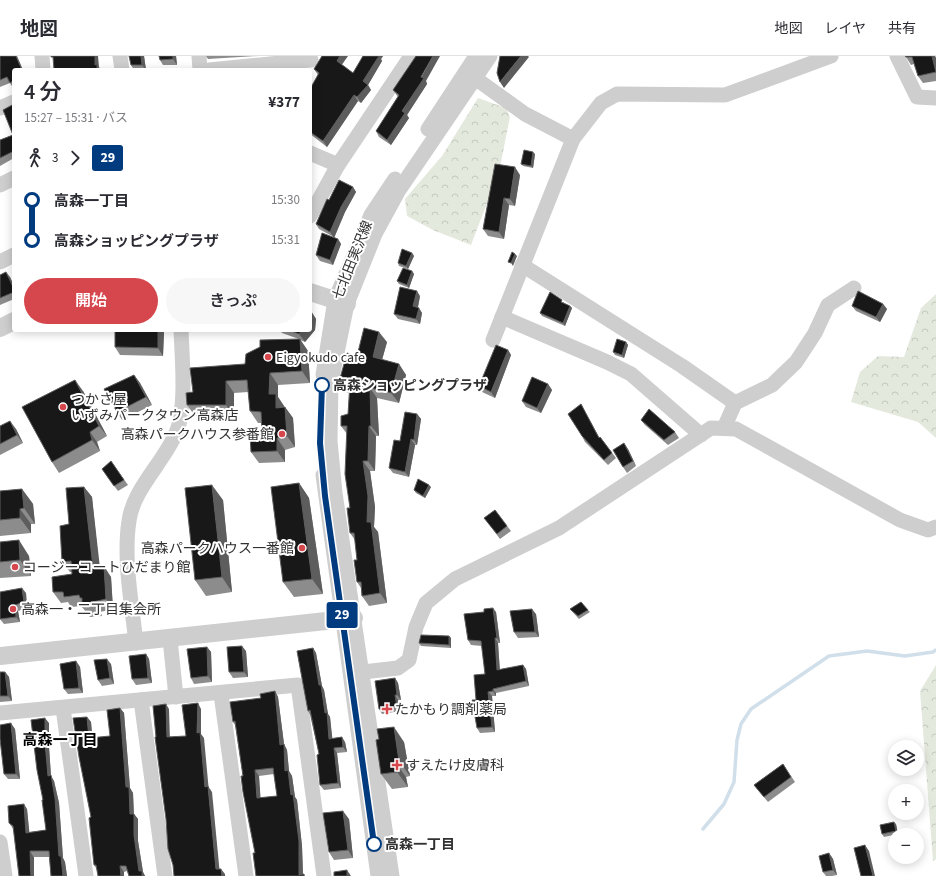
<!DOCTYPE html>
<html lang="ja">
<head>
<meta charset="utf-8">
<style>
	:root { --surface:#fff; --page:#f7f7f7; --text:#2b2b33; --muted:#7c7c81; --line:#e1e1e2; --accent:#d5474d }
	body { margin:0; font-family:"Source Sans 3","Noto Sans JP",sans-serif; background:var(--page); color:var(--text); height:100vh; display:flex; flex-direction:column; font-size:15px; white-space:nowrap }
	* { box-sizing:border-box; margin:0 }
	p { font-size:13px; color:var(--muted) }
	.icon { flex:none; width:22px; height:22px; fill:none; stroke:currentColor; stroke-width:2; stroke-linecap:round; stroke-linejoin:round }
	.map { position:relative; flex:1; overflow:hidden }
	.details { position:absolute; left:12px; top:12px; width:300px; height:264px; display:flex; flex-direction:column; background:var(--surface); border-radius:4px; box-shadow:0 2px 10px #0003 }
	.details>* { flex:none }
	.badge { padding:0 8px; border-radius:3px; font-size:14px; line-height:26px }
	.controls { position:absolute; left:888px; top:684px; display:grid; gap:8px }
	.controls a { display:grid; place-items:center; width:36px; height:36px; border-radius:50%; background:var(--surface); box-shadow:0 2px 10px #0003; font-size:20px }
	.map>.badge { position:absolute; translate:-50% -50%; box-shadow:0 0 0 2px #fff }
	.legs { display:flex; align-items:center; gap:6px; height:44px; padding:0 12px; font-size:13px }
	.legs p { margin-inline-start:auto }
	.summary { display:flex; align-items:center; justify-content:space-between; height:68px; padding:0 12px }
	h1 { font-size:22px; font-weight:600; line-height:30px }
	.cta { display:flex; gap:8px; margin-top:auto; padding:8px 12px }
	.cta a { flex:1; height:46px; border-radius:24px; background:var(--accent); color:#fff; font-size:16px; font-weight:600; line-height:46px; text-align:center }
	.cta a+a { background:var(--page); color:var(--text) }
	ul { padding:0 12px; list-style:none }
	li { display:flex; align-items:center; gap:14px; height:40px; font-size:15px }
	li i { display:grid; place-items:center; width:6px; height:100%; margin:0 5px; background:currentColor }
	li i::after { content:''; width:10px; height:10px; margin:-5px; border:3px solid; border-radius:50%; background:var(--surface) }
	li p { margin-inline-start:auto }
	li:first-child i { background:linear-gradient(#0000 50%,currentColor 0) }
	li:last-child i { background:linear-gradient(currentColor 50%,#0000 0) }
	header { display:flex; align-items:center; gap:24px; box-sizing:border-box; height:56px; padding:0 20px; background:var(--surface); border-bottom:1px solid var(--line) }
	header strong { font-size:19px }
	nav { display:flex; gap:22px; margin-inline-start:auto; font-size:14px }
	.map>svg:first-child { display:block }
</style>
</head>
<body>
<header>
<strong>地図</strong>
<nav><a>地図</a><a>レイヤ</a><a>共有</a></nav>
</header>
<div class="map">
<svg width="936" height="820" viewBox="0 0 936 820">
	<defs>
		<pattern id="forest-crowns" width="20" height="18" patternUnits="userSpaceOnUse"><rect width="20" height="18" fill="#e4e9de"/><path d="M2 6a3 3 0 1 1 6 0M12 15a3 3 0 1 1 6 0" fill="none" stroke="#c4c8bf"/></pattern>
	</defs>
	<rect width="100%" height="100%" fill="#fff"/>
	<g fill="url(#forest-crowns)">
		<polygon points="478,42 506,52 510,61 499,116 471,189 433,174 407,160 405,143 442,100"/>
		<polygon points="936,238 936,382 918,366 851,346 860,316 878,300 904,301 921,252"/>
		<polygon points="936,609 936,803 933,805 920,635"/>
	</g>
	<g fill="none" stroke-linecap="round" stroke-linejoin="round">
		<polyline stroke="#d0dfea" stroke-width="3.5" points="703,773 724,748 734,726 737,684 741,668 751,653 829,600 867,595 905,600 933,596 936,594"/>
		<g stroke="#cecece" stroke-width="15">
			<polyline points="42,0 43,14"/>
			<polyline points="120,0 122,14"/>
			<polyline points="199,0 200,14"/>
			<polyline points="897,0 917,41 936,42"/>
			<polyline points="209,14 311,4"/>
			<polyline points="475,22 525,58 573,83"/>
			<polyline points="0,52 14,46"/>
			<polyline points="428,73 476,0"/>
			<polyline points="310,97 338,109"/>
			<polyline points="0,129 14,122"/>
			<polyline points="310,160 338,109 411,0"/>
			<polyline points="0,206 14,199"/>
			<polyline points="522,209 682,310 735,347"/>
			<polyline points="502,261 607,306 631,318 701,379"/>
			<polyline points="493,284 573,83 601,47 617,38 725,39 831,0"/>
			<polyline points="323,319 335,244 371,159 395,123"/>
			<polyline points="724,372 735,347 772,329 796,306 815,277 828,249 854,232"/>
			<polyline points="323,419 378,820"/>
			<polyline points="170,583 176,641"/>
			<path d="M136 587C132 549 123 503 129 465 133 433 164 406 176 377 187 352 182 302 181 274"/>
			<polyline points="363,616 398,612 409,604 416,571 426,547 455,523 559,472 711,372 736,373 900,464 928,474 936,471"/>
			<polyline points="221,638 246,820"/>
			<polyline points="141,644 165,820"/>
			<polyline points="63,652 86,820"/>
			<polyline points="0,657 298,629 324,820"/>
			<polyline points="0,786 5,820"/>
			<polyline points="392,820 335,437 330,385 331,326 347,248 375,178 399,134 490,0"/>
		</g>
		<g stroke="#cecece" stroke-width="18">
			<polyline points="310,236 347,248"/>
			<polyline points="0,272 14,265"/>
			<polyline points="0,600 354,562"/>
		</g>
	</g>
	<g fill="#8c8c8c" fill-rule="evenodd">
		<polygon points="0,0 14,14 14,32 13,32 10,27 0,31"/>
		<polygon points="129,0 144,0 146,14 134,14 131,9"/>
		<polygon points="159,0 176,0 177,9 163,9 160,4"/>
		<polygon points="206,0 258,0 208,3"/>
		<polygon points="363,0 383,0 381,3 382,5 368,29 371,34 361,47 358,45 327,91 310,78 310,33 318,19 314,13 342,9 353,17"/>
		<polygon points="935,0 936,2 936,25 923,27 918,20 914,8 911,9 906,1"/>
		<polygon points="426,25 427,28 407,59 409,62 391,89 379,81 376,75 398,41 393,34"/>
		<polygon points="14,48 14,102 0,110 0,84 13,79"/>
		<polygon points="535,98 533,112 523,110 521,108"/>
		<polygon points="520,119 515,150 509,149 504,183 488,180 483,173"/>
		<polygon points="353,131 356,136 345,156 334,182 338,183 341,188 333,209 320,205 316,199 334,181 319,173 316,168 329,144"/>
		<polygon points="412,197 414,200 408,213 399,210 398,207"/>
		<polygon points="412,215 414,218 409,232 399,228 397,225"/>
		<polygon points="0,219 10,221 14,230 14,243 0,249"/>
		<polygon points="420,240 418,251 422,257 420,268 398,263 394,258"/>
		<polygon points="564,246 564,247 570,250 572,252 565,270 542,260 540,257"/>
		<polygon points="883,248 887,253 880,266 856,255 852,250"/>
		<polygon points="311,255 316,263 315,274 305,286 300,284 308,295 310,327 278,329 278,341 284,350 284,351 285,351 293,362 295,391 285,394 285,406 259,407 251,396 262,376 262,367 258,367 250,355 248,336 234,337 234,361 195,360 187,349 193,336 245,308 299,283 282,277 280,274 310,274"/>
		<polygon points="115,274 162,274 164,276 163,300 120,299 115,291"/>
		<polygon points="387,286 382,304 399,308 406,319 399,347 377,342 379,380 376,380 375,415 370,415 375,451 374,471 378,476 387,547 369,550 362,540 361,532 357,526 357,504 355,484 350,477 347,378 341,370 348,358 349,337 346,336 339,326"/>
		<polygon points="626,286 628,289 624,302 615,299 613,296"/>
		<polygon points="508,294 511,299 495,342 482,336 479,330"/>
		<polygon points="134,319 140,327 152,349 122,364 117,356"/>
		<polygon points="548,328 552,334 541,357 526,351 522,345"/>
		<polygon points="83,335 107,380 97,386 100,395 59,417 52,406"/>
		<polygon points="581,348 584,354 599,381 600,381 616,402 608,409 585,386 582,380"/>
		<polygon points="417,358 421,363 417,389 415,389 409,421 393,417 389,412 400,385"/>
		<polygon points="641,364 675,376 679,382 668,389 645,369"/>
		<polygon points="0,370 16,373 23,387 0,399"/>
		<polygon points="628,393 636,410 627,417 623,411"/>
		<polygon points="111,405 128,429 118,435 106,419"/>
		<polygon points="299,427 309,442 323,538 294,541 283,526"/>
		<polygon points="84,431 92,441 99,511 111,521 113,553 100,556 102,560 90,561 82,551 82,550 71,551 68,546 61,547 53,536 72,518 72,516 70,516 62,506 69,468"/>
		<polygon points="431,431 425,442 416,437 414,434"/>
		<polygon points="22,433 33,448 35,468 31,468 31,477 0,480 0,435"/>
		<polygon points="223,444 232,536 206,540 195,524"/>
		<polygon points="495,454 511,475 500,483 488,467"/>
		<polygon points="0,486 29,500 31,520 0,522"/>
		<polygon points="26,537 27,552 18,555 20,566 4,568 0,563"/>
		<polygon points="570,553 588,554 590,556 579,563"/>
		<polygon points="496,556 500,587 498,587 500,614 523,609 526,613 529,630 496,637 496,640 492,640 495,676 480,677 477,672 476,644 485,618 482,590 471,589 468,584"/>
		<polygon points="536,558 539,581 518,582 514,576"/>
		<polygon points="449,580 451,582 451,592 421,590 419,587"/>
		<polygon points="207,591 211,596 212,626 194,628 191,622"/>
		<polygon points="313,592 316,597 322,630 324,634 328,658 330,661 332,683 345,686 347,696 337,697 341,732 324,734 320,729 319,698 310,659 308,655"/>
		<polygon points="246,595 248,621 233,622 229,616"/>
		<polygon points="146,598 149,603 152,627 136,629 132,623"/>
		<polygon points="76,605 80,611 83,637 68,638 64,633"/>
		<polygon points="111,608 114,628 102,630 98,624"/>
		<polygon points="0,616 5,616 9,621 12,645 0,646"/>
		<polygon points="395,622 398,627 401,644 398,644 400,655 382,658 379,653"/>
		<path d="M275 635 278 641 284 688 287 694 289 715 292 720 295 741 297 744 302 790 303 818H304L305 820H256L255 797 235 669 233 666 261 642ZM274 718 277 740 260 742 259 720Z"/>
		<polygon points="120,652 124,657 130,732 133,737 134,758 138,763 138,785 143,816 145,820 129,820 127,815 124,816 97,813 94,809 91,761 87,661 91,666 92,682 110,680"/>
		<polygon points="49,667 49,691 51,720 54,725 59,747 63,802 65,806 67,820 51,820 49,801 34,801 9,767 27,753 29,776 46,774 43,744"/>
		<polygon points="15,673 20,723 8,723 4,718"/>
		<polygon points="404,686 410,720 406,721 408,731 392,733 381,718"/>
		<polygon points="783,708 795,726 768,746 754,729"/>
		<polygon points="349,763 353,802 334,804 329,796"/>
		<polygon points="896,768 898,778 884,781 882,778"/>
		<polygon points="829,797 833,803 837,819 832,820 826,820 823,816"/>
	</g>
	<g fill="#5d5d5d">
		<polygon points="16,0 17,0 23,14 22,14"/>
		<polygon points="95,0 98,0 99,11 101,14 97,14 95,9"/>
		<polygon points="141,0 144,0 146,14 142,9"/>
		<polygon points="173,0 176,0 177,9 173,3"/>
		<polygon points="340,0 348,0 341,10 337,5"/>
		<polygon points="377,0 383,0 381,3 382,5 368,29 371,34 361,47 357,41 363,25"/>
		<polygon points="433,0 440,0 426,25 427,28 407,59 409,62 391,89 387,84"/>
		<polygon points="521,0 528,0 529,1 504,32 500,26"/>
		<polygon points="932,0 935,0 936,2 936,14"/>
		<polygon points="354,39 358,45 327,91 323,85"/>
		<polygon points="533,96 535,98 533,112 531,110"/>
		<polygon points="515,111 520,119 515,150 510,143"/>
		<polygon points="353,131 356,136 345,156 334,182 330,176 341,151"/>
		<polygon points="504,142 509,149 504,183 499,176"/>
		<polygon points="338,183 341,188 333,209 330,204"/>
		<polygon points="412,197 414,200 408,213 406,210"/>
		<polygon points="515,198 517,200 513,210 511,207"/>
		<polygon points="412,215 414,218 409,232 407,229"/>
		<polygon points="6,216 10,221 14,230 14,233"/>
		<polygon points="417,235 420,240 417,256 413,250"/>
		<polygon points="883,248 887,253 880,266 876,261"/>
		<polygon points="570,250 572,252 565,270 563,267"/>
		<polygon points="419,252 422,257 420,268 416,263"/>
		<polygon points="311,255 316,263 315,274 305,286 299,278 302,274 310,274"/>
		<polygon points="158,274 162,274 164,276 163,300 158,292"/>
		<polygon points="379,276 387,286 380,311 373,301"/>
		<polygon points="300,283 308,295 310,327 302,315"/>
		<polygon points="626,286 628,289 624,302 622,299"/>
		<polygon points="508,294 511,299 495,342 491,336"/>
		<polygon points="399,308 406,319 399,347 391,337"/>
		<polygon points="270,317 278,329 278,341 284,350 284,363 276,352 269,338"/>
		<polygon points="134,319 140,327 152,349 146,341"/>
		<polygon points="75,324 83,335 107,380 99,370"/>
		<polygon points="226,325 234,337 234,361 226,349"/>
		<polygon points="548,328 552,334 541,357 537,352"/>
		<polygon points="370,332 377,342 379,380 371,370"/>
		<polygon points="285,351 293,362 295,391 287,380"/>
		<polygon points="417,358 421,363 417,389 414,384"/>
		<polygon points="10,365 16,373 23,387 17,379"/>
		<polygon points="369,370 376,380 375,415 368,405"/>
		<polygon points="90,376 97,386 100,395 92,384"/>
		<polygon points="277,382 285,394 285,406 277,395"/>
		<polygon points="411,383 415,389 409,421 405,416"/>
		<polygon points="624,387 628,393 636,410 633,405"/>
		<polygon points="363,405 370,415 375,451 374,471 378,476 387,547 380,537 367,466"/>
		<polygon points="299,427 309,442 323,538 312,523"/>
		<polygon points="212,429 223,444 232,536 222,521"/>
		<polygon points="429,429 431,431 425,442 423,440"/>
		<polygon points="84,431 92,441 101,521 93,511"/>
		<polygon points="22,433 33,448 35,468 24,452"/>
		<polygon points="20,453 31,468 31,477 20,462"/>
		<polygon points="19,484 29,500 31,520 20,504"/>
		<polygon points="104,510 111,521 113,553 106,543"/>
		<polygon points="22,532 26,537 27,552 24,546"/>
		<polygon points="93,546 100,556 102,560 94,549"/>
		<polygon points="15,549 18,555 20,566 16,561"/>
		<polygon points="493,552 496,556 500,587 497,582"/>
		<polygon points="532,553 536,558 539,581 535,576"/>
		<polygon points="449,580 451,582 451,592 449,589"/>
		<polygon points="495,582 498,587 500,619 497,614"/>
		<polygon points="242,590 246,595 248,621 244,616"/>
		<polygon points="207,591 211,596 212,626 208,620"/>
		<polygon points="313,592 316,597 322,630 324,634 328,658 330,661 333,688 329,683"/>
		<polygon points="146,598 149,603 152,627 148,622"/>
		<polygon points="107,603 111,608 114,628 110,622"/>
		<polygon points="76,605 80,611 83,637 79,632"/>
		<polygon points="523,609 526,613 529,630 526,625"/>
		<polygon points="5,616 9,621 12,645 8,640"/>
		<polygon points="395,622 398,627 401,644 397,639"/>
		<polygon points="493,633 496,637 496,640 493,635"/>
		<polygon points="275,635 278,641 284,688 287,694 289,715 292,720 295,741 297,744 302,790 303,820 299,819 291,739 285,715 280,689"/>
		<polygon points="488,636 492,640 495,676 492,671"/>
		<polygon points="395,639 398,644 400,655 397,651"/>
		<polygon points="198,647 201,653 201,678 204,682 209,736 205,731 197,677"/>
		<polygon points="166,648 169,653 170,686 167,681"/>
		<polygon points="120,652 124,657 130,732 133,737 134,764 130,758 126,731"/>
		<polygon points="87,661 91,666 93,687 89,682"/>
		<polygon points="45,662 49,667 49,691 51,720 54,725 59,747 63,802 65,806 67,820 63,820 59,800 48,720 45,686"/>
		<polygon points="11,667 15,673 20,723 16,718"/>
		<polygon points="394,671 404,686 410,720 399,705"/>
		<polygon points="342,681 345,686 347,696 343,691"/>
		<polygon points="334,692 337,697 341,732 338,727"/>
		<polygon points="395,706 406,721 408,731 397,716"/>
		<polygon points="255,714 259,720 261,748 257,742"/>
		<polygon points="208,730 212,736 220,819 216,813"/>
		<polygon points="24,748 27,753 30,782 26,777"/>
		<polygon points="343,755 349,763 353,802 348,794"/>
		<polygon points="134,758 138,763 138,785 143,816 145,820 142,820 139,815 134,779"/>
		<polygon points="894,766 896,768 898,778 896,775"/>
		<polygon points="865,789 869,795 875,820 873,820"/>
		<polygon points="30,795 34,801 34,820 31,820"/>
		<polygon points="829,797 833,803 837,819 833,814"/>
		<polygon points="120,810 124,816 124,820 121,820"/>
		<polygon points="221,813 225,818 225,820 222,820"/>
		<polygon points="347,814 351,820 347,820"/>
	</g>
	<g fill="#181818" stroke="#5d5d5d" fill-rule="evenodd">
		<polygon points="0,0 16,0 22,14 14,14 14,24 10,27 7,21 0,24"/>
		<polygon points="51,0 95,0 95,9 97,8 97,14 54,14 53,1 51,1"/>
		<polygon points="129,0 141,0 142,9 131,9"/>
		<polygon points="159,0 173,0 173,3 160,4"/>
		<polygon points="322,0 340,0 337,5 353,17 363,0 379,0 363,25 368,29 357,41 354,39 323,85 310,76 310,33 319,17 314,13"/>
		<polygon points="416,0 433,0 421,21 424,22 402,55 405,57 387,84 376,75 399,39 393,34"/>
		<polygon points="500,0 521,0 500,26 497,17"/>
		<polygon points="905,0 932,0 936,16 918,20 912,1 906,1"/>
		<polygon points="14,48 14,95 0,102 0,84 13,79 3,54"/>
		<polygon points="524,94 533,96 531,110 521,108"/>
		<polygon points="495,108 515,111 510,143 504,142 499,176 483,173"/>
		<polygon points="339,124 353,131 341,151 330,176 316,168 327,143 329,144"/>
		<polygon points="322,177 338,183 330,204 316,199"/>
		<polygon points="402,193 412,197 406,210 398,207"/>
		<polygon points="512,196 515,198 511,207 508,206"/>
		<polygon points="403,212 412,215 407,229 397,225"/>
		<polygon points="6,216 14,233 14,236 0,242 0,219"/>
		<polygon points="400,231 417,235 413,250 419,252 416,263 394,258"/>
		<polygon points="858,235 883,248 876,261 852,250"/>
		<polygon points="550,236 562,244 561,246 570,250 563,267 540,257"/>
		<polygon points="364,272 379,276 373,301 399,308 391,337 370,332 371,370 369,370 368,405 363,405 368,440 367,466 371,466 380,537 362,540 361,526 357,526 354,504 357,504 354,477 350,477 347,452 350,452 345,418 347,370 341,370 341,360 348,358 350,328 339,326 347,297 357,300"/>
		<polygon points="115,274 158,274 158,292 115,291"/>
		<polygon points="289,274 302,274 299,278"/>
		<polygon points="300,283 302,315 270,317 269,338 276,338 276,352 285,351 287,380 277,382 277,395 251,396 250,379 262,376 261,356 250,355 247,324 226,325 226,349 187,349 186,337 193,336 190,312 245,308 246,298 260,291 260,284"/>
		<polygon points="617,283 626,286 622,299 613,296"/>
		<polygon points="496,289 508,294 491,336 479,330"/>
		<polygon points="134,319 146,341 117,356 104,333"/>
		<polygon points="532,321 548,328 537,352 522,345"/>
		<polygon points="75,324 99,370 90,376 92,384 52,406 22,351"/>
		<polygon points="581,348 599,382 600,381 612,397 604,404 582,380 568,358"/>
		<polygon points="649,353 675,376 664,384 641,364"/>
		<polygon points="405,356 417,358 414,384 411,383 405,416 389,412 394,384 400,385"/>
		<polygon points="10,365 17,379 0,388 0,370"/>
		<polygon points="624,387 633,405 623,411 613,394"/>
		<polygon points="111,405 124,424 114,430 102,413"/>
		<polygon points="418,423 429,429 423,440 414,434"/>
		<polygon points="299,427 312,523 283,526 271,431"/>
		<polygon points="212,429 222,521 195,524 185,432"/>
		<polygon points="84,431 93,511 104,510 106,543 93,546 94,549 82,551 82,542 80,542 79,539 64,541 63,536 53,536 52,521 72,518 71,505 62,506 60,470 69,468 66,432"/>
		<polygon points="22,433 24,452 20,453 20,462 0,464 0,435"/>
		<polygon points="495,454 507,470 497,478 484,462"/>
		<polygon points="19,484 20,504 0,506 0,486"/>
		<polygon points="22,532 24,546 15,549 16,561 0,563 0,536"/>
		<polygon points="581,546 588,554 578,560 570,553"/>
		<polygon points="493,552 497,582 495,582 497,614 523,609 526,625 493,633 493,635 488,636 492,671 477,672 472,644 476,644 474,619 485,618 481,585 468,584 464,558 484,556 484,553"/>
		<polygon points="532,553 535,576 514,576 510,555"/>
		<polygon points="421,579 449,580 449,589 419,587"/>
		<polygon points="242,590 244,616 229,616 227,591"/>
		<polygon points="207,591 208,620 191,622 187,593"/>
		<polygon points="313,592 319,629 321,629 325,657 327,656 329,683 342,681 343,691 334,692 338,727 320,729 317,699 319,698 310,654 308,655 297,595"/>
		<polygon points="146,598 148,622 132,623 129,600"/>
		<polygon points="107,603 110,622 98,624 94,604"/>
		<polygon points="76,605 79,632 64,633 60,608"/>
		<polygon points="0,616 5,616 8,640 0,640"/>
		<polygon points="395,622 397,639 395,639 397,651 379,653 375,625"/>
		<path d="M275 635 280 689 284 688 285 715 288 714 291 739 293 738 299 785V819L304 818V820H256L253 797H255L243 736 241 720H243L235 665 233 666 230 646 261 642 260 638ZM273 712 277 740 257 742 255 714Z"/>
		<polygon points="198,647 197,677 200,676 205,731 208,730 216,813 221,813 222,820 174,820 173,809 168,793 166,763 155,681 156,681 153,650 166,648 167,681 186,680 182,649"/>
		<polygon points="120,652 126,731 129,731 130,758 134,758 134,779 139,815 142,815 142,820 129,820 126,810 120,810 121,820 98,820 96,809 94,809 89,762 91,761 79,701 73,662 87,661 89,682 110,680 107,654"/>
		<polygon points="45,662 45,686 48,720 51,719 55,742 59,800 61,800 63,820 51,820 49,795 30,795 31,820 19,820 13,770 9,767 8,750 24,748 26,777 46,774 42,744 43,744 37,714 31,664"/>
		<polygon points="11,667 16,718 4,718 0,683 0,669"/>
		<polygon points="394,671 399,705 395,706 397,716 381,718 376,684 379,683 377,673"/>
		<polygon points="783,708 791,721 764,741 754,729"/>
		<polygon points="343,755 348,794 329,796 323,757"/>
		<polygon points="894,766 896,775 882,778 880,769"/>
		<polygon points="865,789 873,820 861,820 854,792"/>
		<polygon points="829,797 833,814 823,816 819,800"/>
		<polygon points="347,814 347,820 334,820 334,816"/>
	</g>
	<g fill="none" stroke-linecap="round" stroke-linejoin="round">
		<g stroke="#fff" stroke-width="9">
			<polyline id="line-1" points="322,329 320,387 325,440 374,788"/>
		</g>
		<use href="#line-1" stroke="#003b80" stroke-width="6"/>
	</g>
	<g fill="#d5474d" stroke="#fff" stroke-width="1.5">
		<circle cx="268" cy="301" r="4"/>
		<circle cx="63" cy="351" r="4"/>
		<circle cx="282" cy="378" r="4"/>
		<circle cx="302" cy="492" r="4"/>
		<circle cx="15" cy="511" r="4"/>
		<circle cx="13" cy="553" r="4"/>
		<path d="M385 647h4v4h4v4h-4v4h-4v-4h-4v-4h4z"/>
		<path d="M395 703h4v4h4v4h-4v4h-4v-4h-4v-4h4z"/>
	</g>
	<g fill="#fff" stroke="#003b80" stroke-width="2">
		<circle cx="322" cy="329" r="7"/>
		<circle cx="374" cy="788" r="7"/>
	</g>
	<g text-anchor="middle" stroke-width="4" stroke-linejoin="round" paint-order="stroke">
		<g font-size="14" fill="#313131" stroke="#fff">
			<text transform="translate(352 204) rotate(-68)" y="5">七北田実沢線</text>
		</g>
		<g font-size="14" fill="#313131" stroke="#fff" text-anchor="start">
			<text x="276" y="306">Eigyokudo cafe</text>
			<text x="71" y="348">つかさ屋<tspan x="71" dy="16">いずみパークタウン高森店</tspan></text>
			<text x="274" y="383" text-anchor="end">高森パークハウス参番館</text>
			<text x="294" y="497" text-anchor="end">高森パークハウス一番館</text>
			<text x="23" y="516">コージーコートひだまり館</text>
			<text x="21" y="558">高森一・二丁目集会所</text>
			<text x="395" y="658">たかもり調剤薬局</text>
			<text x="406" y="714">すえたけ皮膚科</text>
		</g>
		<g font-size="14" font-weight="bold" fill="#313131" stroke="#fff" text-anchor="start">
			<text x="333" y="334">高森ショッピングプラザ</text>
			<text x="385" y="793">高森一丁目</text>
		</g>
		<g font-size="15" font-weight="bold" fill="#000" stroke="#fff">
			<text x="60" y="689">高森一丁目</text>
		</g>
	</g>
</svg>
<div class="controls">
<a><svg class="icon" aria-label="layers" viewBox="0 0 24 24"><path d="M12 4l9 5-9 5-9-5zM3 14l9 5 9-5"/></svg></a>
<a>+</a>
<a>−</a>
</div>
<b class="badge" style="left:342px;top:559px;background:#003b80;color:#fff">29</b>
<section class="details">
<div class="summary"><div><h1>4 分</h1><p>15:27 – 15:31 · バス</p></div><b>¥377</b></div>
<div class="legs"><svg class="icon" aria-label="walk" viewBox="0 0 24 24"><circle cx="13" cy="4" r="2"/><path d="M13 8l-2 6 4 7M11 14l-3 7M7 12l3-4h3l4 4"/></svg>3<svg class="icon" aria-label="forward" viewBox="0 0 24 24"><path d="M9 5l7 7-7 7"/></svg><b class="badge" style="background:#003b80;color:#fff">29</b></div>
<ul>
<li><i style="color:#003b80"></i><b>高森一丁目</b><p>15:30</p></li>
<li><i style="color:#003b80"></i><b>高森ショッピングプラザ</b><p>15:31</p></li>
</ul>
<div class="cta"><a>開始</a><a>きっぷ</a></div>
</section>
</div>
</body>
</html>
